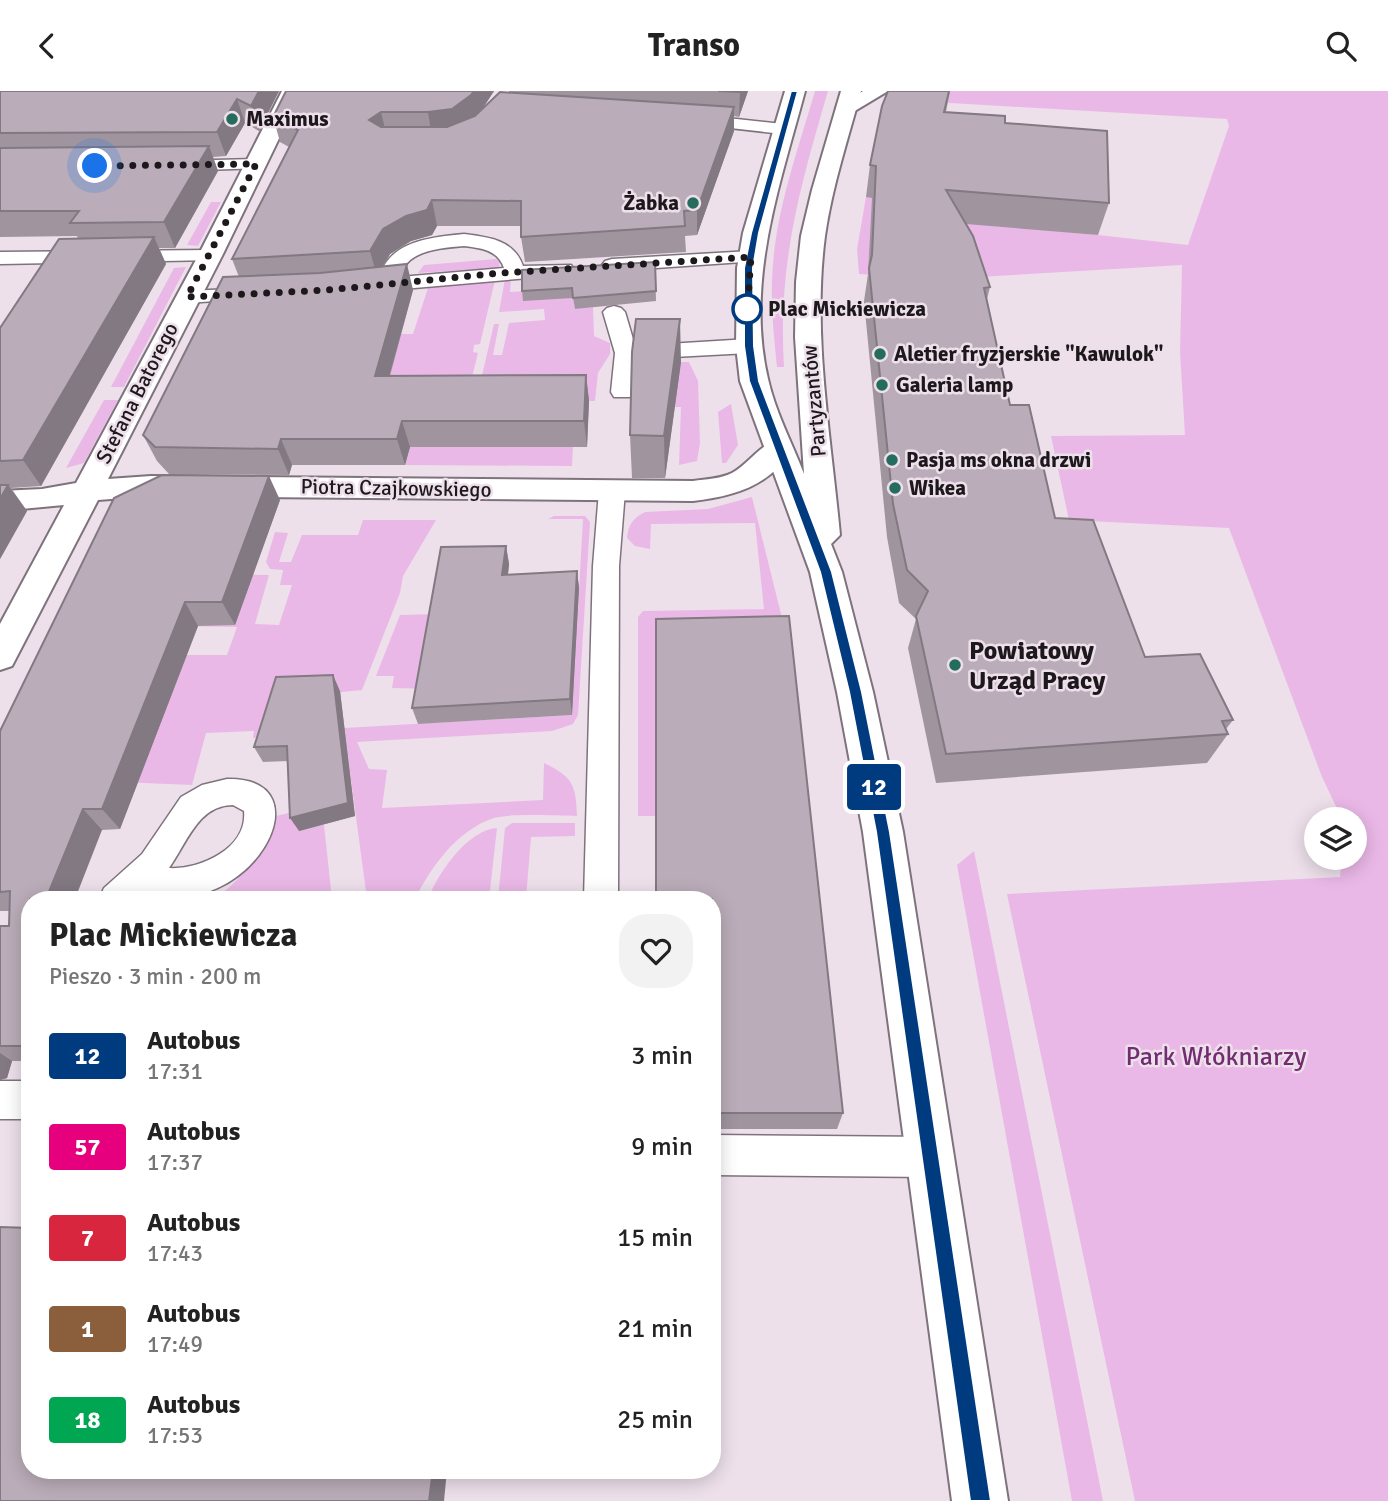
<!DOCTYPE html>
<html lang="pl">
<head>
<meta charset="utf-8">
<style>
	:root { --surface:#fff; --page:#f2f2f2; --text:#222; --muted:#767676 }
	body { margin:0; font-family:Signika,sans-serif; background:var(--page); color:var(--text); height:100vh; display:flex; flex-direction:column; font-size:26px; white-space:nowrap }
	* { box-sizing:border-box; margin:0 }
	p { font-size:23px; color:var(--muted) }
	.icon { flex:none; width:38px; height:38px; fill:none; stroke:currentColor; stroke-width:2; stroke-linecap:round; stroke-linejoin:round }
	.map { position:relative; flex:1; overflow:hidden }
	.details { position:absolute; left:21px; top:800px; width:700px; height:588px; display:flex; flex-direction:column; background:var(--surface); border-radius:28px; box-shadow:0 4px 18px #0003 }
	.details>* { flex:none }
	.badge { padding:0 14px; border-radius:5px; font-size:24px; line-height:46px }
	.tools { position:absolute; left:1304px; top:716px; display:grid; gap:14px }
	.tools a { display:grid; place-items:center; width:63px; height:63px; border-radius:50%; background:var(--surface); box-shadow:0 4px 18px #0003; font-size:35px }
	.you { position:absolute; width:35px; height:35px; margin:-18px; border:5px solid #fff; border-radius:50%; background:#1a73e8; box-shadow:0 0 0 10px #1a73e833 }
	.map>.badge { position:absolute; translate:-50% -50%; box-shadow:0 0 0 4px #fff }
	.round { display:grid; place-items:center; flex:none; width:74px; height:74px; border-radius:28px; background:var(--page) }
	.headline { display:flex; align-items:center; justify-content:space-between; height:119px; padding:0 28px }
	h1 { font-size:33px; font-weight:800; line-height:52px }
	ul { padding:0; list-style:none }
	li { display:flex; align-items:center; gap:21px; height:91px; padding:0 28px }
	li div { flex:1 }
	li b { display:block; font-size:26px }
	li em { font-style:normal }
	li .badge { min-width:77px; font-weight:700; text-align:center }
	header { display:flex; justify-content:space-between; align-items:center; height:91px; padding:0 28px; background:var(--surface); font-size:32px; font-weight:800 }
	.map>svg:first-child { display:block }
</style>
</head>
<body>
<header><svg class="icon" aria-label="back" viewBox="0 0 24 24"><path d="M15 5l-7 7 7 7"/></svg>Transo<svg class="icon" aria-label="search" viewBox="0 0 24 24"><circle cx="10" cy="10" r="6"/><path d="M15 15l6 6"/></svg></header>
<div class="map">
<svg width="1388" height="1410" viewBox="0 0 1388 1410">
	<rect width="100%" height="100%" fill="#ede0eb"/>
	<g fill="#eab8e7">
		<path d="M815 0H828C799 99 778 172 784 276H777C774 247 771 219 772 190 774 124 797 62 815 0Z"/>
		<polygon points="933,0 1388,0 1388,1410 1135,1410 1007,803 1340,786 1342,767 1354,766 1354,728 1342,728 1322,686 1229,437 1069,429 1051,345 1185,344 1180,261 1182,174 946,188 859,183 857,158 866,106 924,111 1080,142 1188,154 1229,35 1227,28 933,11"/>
		<polygon points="211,111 221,111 198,155 187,154"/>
		<polygon points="496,168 500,170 499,177 418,182 424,174"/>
		<polygon points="186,176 124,296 111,296 174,177"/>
		<polygon points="505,188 511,188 510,201 572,197 575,218 593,216 594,245 610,252 610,263 598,282 595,310 476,310 494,233 499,233 493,264 502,264 509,232 545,229 544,218 499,221"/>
		<polygon points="495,189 480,253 474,254 473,261 478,262 466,310 233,327 378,243 413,243 429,194"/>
		<polygon points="681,271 689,271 698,290 700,352 697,370 679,374 681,316 656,316 679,284"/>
		<polygon points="104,309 118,309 84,372 66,377"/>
		<polygon points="731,313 738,354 726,372 722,372 718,321"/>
		<polygon points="410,356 573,356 572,375 405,374"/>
		<path d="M752 406 783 531 659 725H638V526L643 520 764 518 755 432 651 433 650 458 635 455 627 447C628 434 633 427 645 421L708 418Z"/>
		<path d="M554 425H585L590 431 578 624 573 633 552 640 357 651 369 678 387 679 382 717 543 709 544 672C573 686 576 694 577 725 556 725 511 722 494 727 457 739 431 776 415 808H367L344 637 572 624 583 428H548Z"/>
		<polygon points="363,429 436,429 403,485 400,502 362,599 312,604 272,645 253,647 254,640 206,642 192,694 120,691 176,564 227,564 237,536 183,535 210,483 269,484 255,533 279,534 292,494 280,494 283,479 270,478 266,471 275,441 288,442 279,471 291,471 302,444 358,444"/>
		<polygon points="437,523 434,598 392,597 394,585 376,585 400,524"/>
		<path d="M297 720 324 734 332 808H214C245 786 264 761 276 725Z"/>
		<polygon points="512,732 575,732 575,745 531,746 526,808 498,808 505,737"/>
		<path d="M497 737 489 808H460V801H431C442 777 469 739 497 737Z"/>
		<polygon points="974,760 1103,1410 1072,1410 957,774"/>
	</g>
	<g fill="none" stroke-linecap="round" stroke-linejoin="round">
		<g stroke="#7e737d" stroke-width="3">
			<g id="service">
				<polygon points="691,23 783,33 792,38 783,43 685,32 682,28"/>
				<polygon points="256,68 265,73 262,77 173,80 164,75 173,70"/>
				<path d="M464 143C489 146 514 149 523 175L571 174 574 178 571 182 564 184 368 201 361 199 358 195 361 191 379 188C388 150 431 146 464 143ZM464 155C481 157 498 159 504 177L400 186C406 159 440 157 464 155Z"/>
				<polygon points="210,159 217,161 220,165 217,169 0,173 0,161"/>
				<polygon points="751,160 758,162 761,166 758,170 612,180 605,178 602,174 605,170 612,168"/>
				<polygon points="254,197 261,199 264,203 261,207 187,212 180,210 177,206 180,202 187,200"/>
				<polygon points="614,215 621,217 625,221 635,255 749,248 757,250 760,255 757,260 749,262 636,268 633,301 630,306 614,306 611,301 615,262 603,221 607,217"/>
				<polygon points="612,392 621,394 625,400 619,475 618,808 584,808 593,475 599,400 603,394"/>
				<path d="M227 688C330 686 251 832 147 803L140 808H99L104 797 142 763 181 706 202 694ZM233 714 244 720C248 757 200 779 169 777 187 752 198 714 233 714Z"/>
				<rect x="0" y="990" width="30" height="38"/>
				<polygon points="712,1044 932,1046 946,1052 952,1066 946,1080 932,1086 712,1084"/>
			</g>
		</g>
		<g stroke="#7e737d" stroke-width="4">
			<path id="minor" d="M282 0H302L222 165 108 388 151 385 693 390C706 388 720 388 732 382 753 371 763 345 788 351L793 358C769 395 735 405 693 410L151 405 98 409 12 575 0 579V533L64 414 0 420V400L42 398 76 392 198 165Z"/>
		</g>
		<g stroke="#7e737d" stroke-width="4">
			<polygon id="tertiary" points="863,0 888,0 853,21 839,21 836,17"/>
		</g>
		<g stroke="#7e737d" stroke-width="4">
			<path id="secondary" d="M785 0H805C780 94 745 190 768 288 775 320 792 352 804 383L795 246 796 191 801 145 812 99 841 0H861C848 48 832 96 825 145 812 244 831 346 840 444L831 453 842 481 873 601 903 741 1008 1410H952L863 741 837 601 810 481 740 290 736 255 737 177 743 142Z"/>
		</g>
		<use href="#service" fill="#fff" fill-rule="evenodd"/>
		<use href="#minor" fill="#fff" fill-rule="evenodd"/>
		<use href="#tertiary" fill="#fff" fill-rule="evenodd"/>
		<use href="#secondary" fill="#fff" fill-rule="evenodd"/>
	</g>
	<g fill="#a0959f">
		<polygon points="0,0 279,0 259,40 245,32 226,65 213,66 218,80 175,157 159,157 166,173 41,395 11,397 27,420 0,468 0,237 78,148 77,145 0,146"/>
		<polygon points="286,0 494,0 483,17 509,1 509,0 748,0 739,26 734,25 734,40 697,144 685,145 686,161 525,171 521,146 521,135 437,135 432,144 411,150 390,163 383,176 413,199 390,285 586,284 589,310 587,356 410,356 405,374 292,374 289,384 169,383 157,370 143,344 239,186 232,168 289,56 280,51 273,26"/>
		<polygon points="950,0 946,21 1005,32 1109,112 1098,144 966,133 990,196 987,208 1010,314 1055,427 1145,566 1233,629 1226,638 1228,643 1207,672 936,692 908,557 916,528 899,512 887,446 864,210 868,183 872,107 866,106 870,74"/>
		<polygon points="655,171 656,210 575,218 573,207 523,210 522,200"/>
		<polygon points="681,271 665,387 632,387 630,344"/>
		<polygon points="280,409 235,534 198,535 120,738 102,739 30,808 30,970 12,970 7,987 0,989 0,835 9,835 9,820 0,820 0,640"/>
		<polygon points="506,455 509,473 508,484 577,480 579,497 572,624 418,633 412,617"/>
		<polygon points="340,600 355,725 299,740 288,670 263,671 254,656"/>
		<polygon points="712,808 843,1022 837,1038 712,1038"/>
	</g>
	<g fill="#827982">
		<polygon points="259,0 279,0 259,40 251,15"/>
		<polygon points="474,0 494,0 475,29 432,46 428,21"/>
		<polygon points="740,0 748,0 739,26 740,1"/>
		<polygon points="237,8 245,32 226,65 217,41"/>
		<polygon points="734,16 734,40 697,144 697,119"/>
		<polygon points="381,21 387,46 369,29"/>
		<polygon points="209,55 218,80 175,157 164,131"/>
		<polygon points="432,109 437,135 432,144 411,150 390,163 377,185 370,160 383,138"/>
		<polygon points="154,146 166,173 41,395 23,369"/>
		<polygon points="407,173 413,199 382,311 375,285"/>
		<polygon points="680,228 681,271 665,387 664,345"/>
		<polygon points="586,284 589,310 587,356 584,330"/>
		<polygon points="402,330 410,356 405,374 397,348"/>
		<polygon points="281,348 292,374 289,384 278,358"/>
		<polygon points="269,385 280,409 235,534 222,511"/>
		<polygon points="8,394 27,420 0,468 0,408"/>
		<polygon points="506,455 509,473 506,501 502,484"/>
		<polygon points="577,480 579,497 572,624 570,608"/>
		<polygon points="185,511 198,535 120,738 102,718"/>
		<polygon points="333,584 340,600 355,725 299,740 290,727"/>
		<polygon points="83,718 102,739 75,808 46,808"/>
		<polygon points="0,962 12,970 7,987 0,989"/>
		<polygon points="433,1379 447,1379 444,1410 429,1410"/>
	</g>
	<g fill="#baadb9" stroke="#827982" stroke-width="2">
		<polygon points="0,0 259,0 251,15 237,8 217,41 0,42"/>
		<polygon points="286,0 474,0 471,4 452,18 428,21 381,21 369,29 381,36 447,36 475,25 500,1 734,16 697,119 684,120 685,135 521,146 521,110 432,109 427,119 406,125 383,138 370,160 232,168 298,39 273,26"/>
		<polygon points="718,0 740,0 740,1"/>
		<polygon points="888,0 949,0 944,21 1005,25 1005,32 1107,40 1109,112 946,99 973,145 990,196 984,197 1010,314 1029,314 1055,427 1093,429 1145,566 1200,563 1233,629 1222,630 1228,643 946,663 916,525 928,500 907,479 893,413 869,177 872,164 876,75 870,74 882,15"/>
		<polygon points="209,55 164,131 70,132 79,120 0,120 0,57"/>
		<polygon points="154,146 23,369 0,370 0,237 59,148"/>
		<polygon points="655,171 656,200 573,207 572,197 522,200 522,179"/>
		<polygon points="407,173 375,285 586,284 584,330 402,330 397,348 281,348 278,358 155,356 143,344 223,186 320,182"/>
		<polygon points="636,228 680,228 664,345 630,344 632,261"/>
		<polygon points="162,384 269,385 222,511 185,511 102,718 83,718 46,808 30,808 30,955 0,955 0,835 9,835 10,800 0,801 0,640 114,407"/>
		<polygon points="0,394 8,394 0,408"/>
		<polygon points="506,455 502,484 577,480 570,608 412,617 441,456"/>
		<polygon points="789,525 843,1022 712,1022 712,808 656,808 656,528"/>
		<polygon points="333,584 348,712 290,727 287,655 254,656 276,586"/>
		<polygon points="0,1136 30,1137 30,1379 433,1379 429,1410 0,1410"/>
	</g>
	<polygon fill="#003b80" stroke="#fff" stroke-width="2" points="791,0 798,0 759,142 753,177 754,255 759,290 832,481 862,601 890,741 991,1410 970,1410 876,741 849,601 820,481 749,290 744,255 744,177 751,142"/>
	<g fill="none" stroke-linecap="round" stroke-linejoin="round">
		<polyline stroke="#1d181c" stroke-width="7" stroke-dasharray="0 12.6" points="95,75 256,73 187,206 328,199 501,182 751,166 747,222 747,218"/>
	</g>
	<g fill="#256b5e" stroke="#ede0eb" stroke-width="2.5">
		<circle cx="232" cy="28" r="7"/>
		<circle cx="693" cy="112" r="7"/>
		<circle cx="880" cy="263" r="7"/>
		<circle cx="882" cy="294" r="7"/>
		<circle cx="892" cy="369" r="7"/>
		<circle cx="895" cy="397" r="7"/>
		<circle cx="955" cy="574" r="7"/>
	</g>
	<circle fill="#fff" stroke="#003b80" stroke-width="3.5" cx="747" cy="218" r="14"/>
	<g text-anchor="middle" stroke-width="5" stroke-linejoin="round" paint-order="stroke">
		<g font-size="21" font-weight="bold" fill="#1d181c" stroke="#ede0eb" text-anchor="start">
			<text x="246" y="35">Maximus</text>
			<text x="679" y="119" text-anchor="end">Żabka</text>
			<text x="894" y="270">Aletier fryzjerskie "Kawulok"</text>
			<text x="896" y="301">Galeria lamp</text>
			<text x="906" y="376">Pasja ms okna drzwi</text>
			<text x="909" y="404">Wikea</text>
		</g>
		<g font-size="21" font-weight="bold" fill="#1d181c" stroke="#ede0eb" text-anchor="start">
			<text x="768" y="225">Plac Mickiewicza</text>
		</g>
		<g font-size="21" fill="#1d181c" stroke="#ede0eb">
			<text transform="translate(137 302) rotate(-63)" y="7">Stefana Batorego</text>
			<text transform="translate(814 310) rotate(-95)" y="7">Partyzantów</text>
			<text transform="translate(396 397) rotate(1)" y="7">Piotra Czajkowskiego</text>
		</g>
		<g font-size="26" font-weight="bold" fill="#1d181c" stroke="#ede0eb" text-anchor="start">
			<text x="969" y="568">Powiatowy<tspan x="969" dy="30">Urząd Pracy</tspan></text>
		</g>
		<g font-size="26" fill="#722c71" stroke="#ede0eb">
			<text x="1216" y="974">Park Włókniarzy</text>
		</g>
	</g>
</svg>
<div class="tools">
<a><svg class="icon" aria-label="layers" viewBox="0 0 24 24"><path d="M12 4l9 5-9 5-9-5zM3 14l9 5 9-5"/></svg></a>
</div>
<div class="you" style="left:95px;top:75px"></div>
<b class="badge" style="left:874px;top:696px;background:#003b80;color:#fff">12</b>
<section class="details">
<div class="headline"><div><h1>Plac Mickiewicza</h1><p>Pieszo · 3 min · 200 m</p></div><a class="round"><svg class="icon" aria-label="heart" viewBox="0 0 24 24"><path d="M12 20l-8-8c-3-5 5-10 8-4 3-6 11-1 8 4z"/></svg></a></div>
<ul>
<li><span class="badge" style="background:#003b80;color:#fff">12</span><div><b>Autobus</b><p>17:31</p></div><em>3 min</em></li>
<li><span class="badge" style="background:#e6007e;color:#fff">57</span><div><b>Autobus</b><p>17:37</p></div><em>9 min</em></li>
<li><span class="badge" style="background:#d7263d;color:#fff">7</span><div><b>Autobus</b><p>17:43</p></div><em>15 min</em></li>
<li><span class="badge" style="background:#8b5e3c;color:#fff">1</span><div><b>Autobus</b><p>17:49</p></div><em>21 min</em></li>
<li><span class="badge" style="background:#00a651;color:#fff">18</span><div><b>Autobus</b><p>17:53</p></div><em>25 min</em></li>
</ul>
</section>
</div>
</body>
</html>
